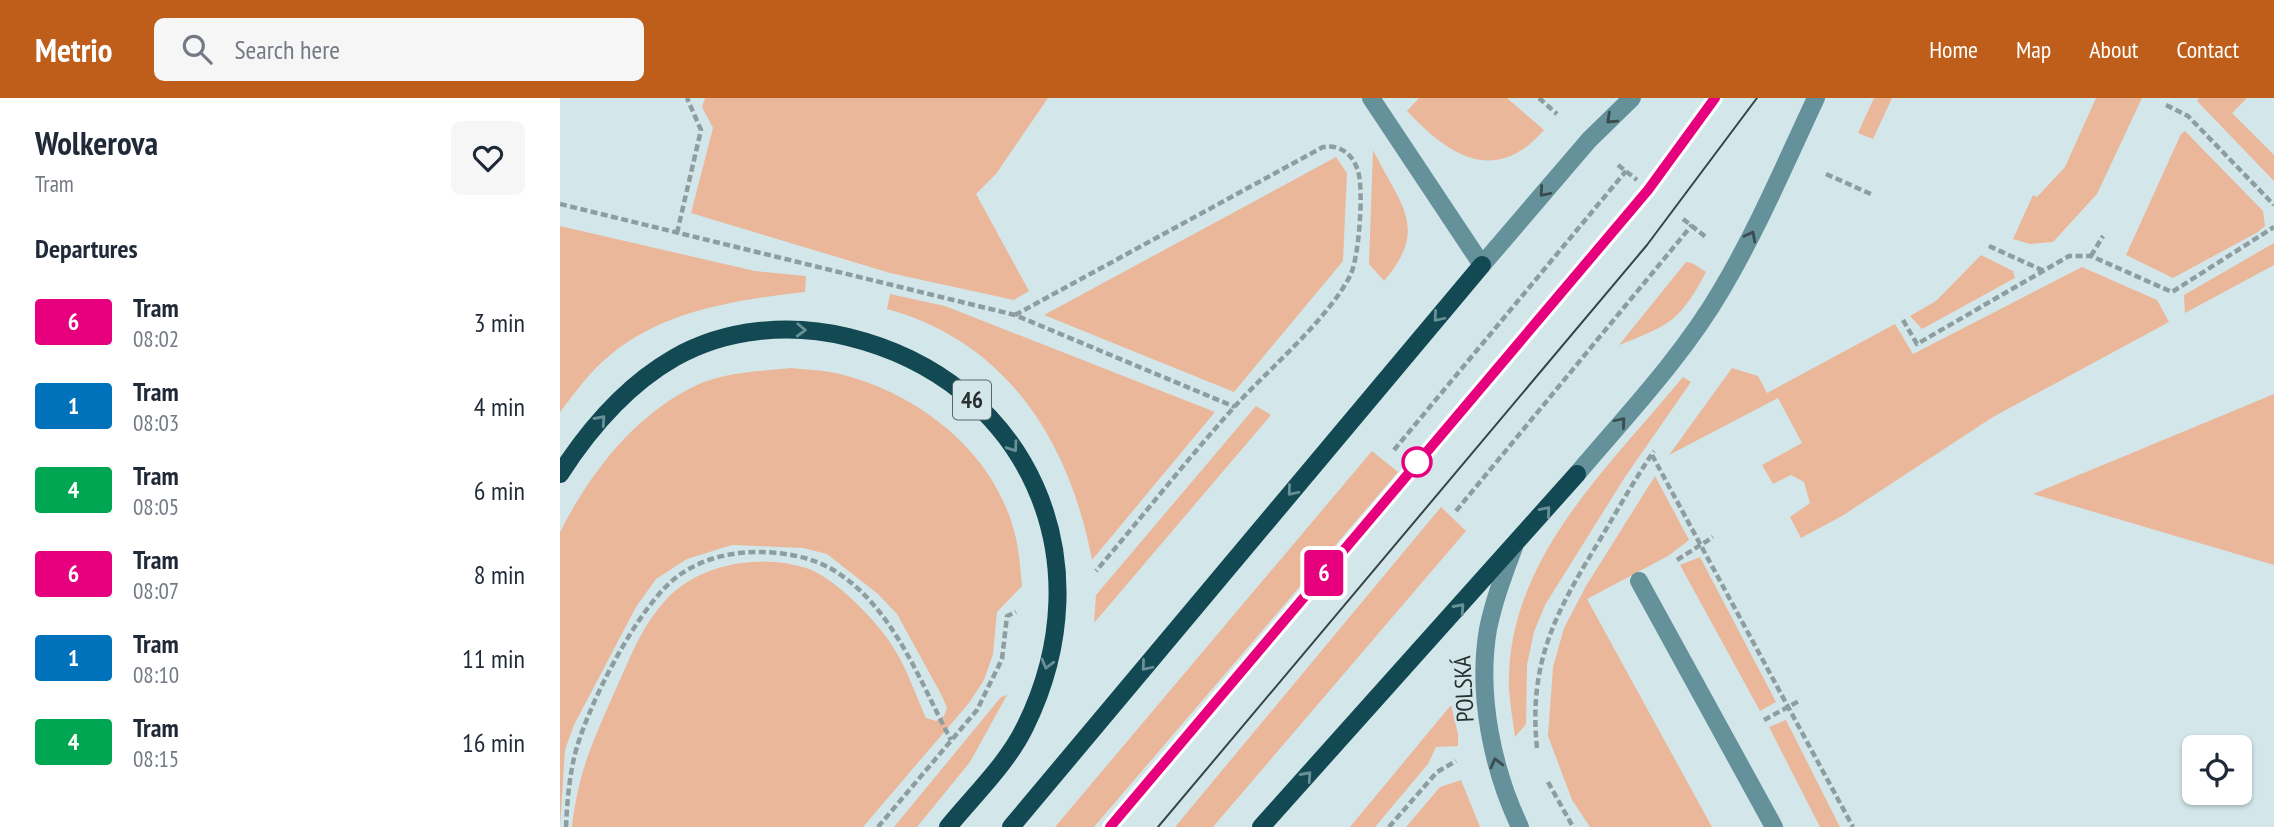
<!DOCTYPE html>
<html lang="en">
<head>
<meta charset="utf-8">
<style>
	:root { --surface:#fff; --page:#f6f6f7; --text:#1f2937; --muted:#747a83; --accent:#be5e1a }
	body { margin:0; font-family:"PT Sans Narrow",sans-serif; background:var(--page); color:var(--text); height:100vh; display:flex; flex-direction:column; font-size:26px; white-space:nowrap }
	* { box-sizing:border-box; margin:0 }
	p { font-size:23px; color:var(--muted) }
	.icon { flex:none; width:38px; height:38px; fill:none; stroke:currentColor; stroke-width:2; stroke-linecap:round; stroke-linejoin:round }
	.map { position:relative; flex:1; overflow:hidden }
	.details { display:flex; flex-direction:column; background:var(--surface); width:560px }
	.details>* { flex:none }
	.badge { padding:0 14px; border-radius:5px; font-size:24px; line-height:46px }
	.buttons { position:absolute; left:1622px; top:637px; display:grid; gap:14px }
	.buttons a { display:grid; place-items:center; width:70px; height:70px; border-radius:10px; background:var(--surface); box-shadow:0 2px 5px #0004; font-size:35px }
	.map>.badge { position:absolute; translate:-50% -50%; box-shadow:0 0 0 4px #fff }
	h2 { padding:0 35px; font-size:26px; line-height:63px }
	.round { display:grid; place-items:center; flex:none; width:74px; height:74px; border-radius:10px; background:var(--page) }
	.head { display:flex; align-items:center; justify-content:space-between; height:119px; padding:0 35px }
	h1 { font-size:33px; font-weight:700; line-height:52px }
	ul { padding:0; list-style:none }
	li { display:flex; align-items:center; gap:21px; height:84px; padding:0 35px }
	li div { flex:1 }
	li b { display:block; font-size:26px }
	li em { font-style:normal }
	li .badge { min-width:77px; font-weight:700; text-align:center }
	header { display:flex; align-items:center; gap:42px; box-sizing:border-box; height:98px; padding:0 35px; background:var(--accent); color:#fff }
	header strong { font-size:33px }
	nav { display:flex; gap:38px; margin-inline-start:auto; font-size:24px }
	.search { width:490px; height:63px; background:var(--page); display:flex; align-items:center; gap:18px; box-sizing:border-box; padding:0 24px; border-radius:10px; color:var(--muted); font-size:26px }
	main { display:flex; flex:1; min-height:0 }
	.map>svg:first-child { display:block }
</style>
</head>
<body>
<header>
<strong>Metrio</strong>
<div class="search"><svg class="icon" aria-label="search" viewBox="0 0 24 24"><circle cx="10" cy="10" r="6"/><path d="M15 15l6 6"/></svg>Search here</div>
<nav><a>Home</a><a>Map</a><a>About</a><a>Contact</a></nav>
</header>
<main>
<section class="details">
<div class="head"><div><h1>Wolkerova</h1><p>Tram</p></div><a class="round"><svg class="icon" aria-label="heart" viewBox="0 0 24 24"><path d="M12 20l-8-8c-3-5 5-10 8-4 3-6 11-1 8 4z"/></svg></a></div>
<h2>Departures</h2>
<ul>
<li><span class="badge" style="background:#e6007e;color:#fff">6</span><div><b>Tram</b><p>08:02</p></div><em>3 min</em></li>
<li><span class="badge" style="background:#0072bc;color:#fff">1</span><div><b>Tram</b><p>08:03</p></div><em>4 min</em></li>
<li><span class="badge" style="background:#00a651;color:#fff">4</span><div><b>Tram</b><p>08:05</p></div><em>6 min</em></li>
<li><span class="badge" style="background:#e6007e;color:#fff">6</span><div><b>Tram</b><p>08:07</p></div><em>8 min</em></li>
<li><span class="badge" style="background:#0072bc;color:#fff">1</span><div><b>Tram</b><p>08:10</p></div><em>11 min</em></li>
<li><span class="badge" style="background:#00a651;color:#fff">4</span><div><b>Tram</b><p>08:15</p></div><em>16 min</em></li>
</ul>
</section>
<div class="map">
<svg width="1714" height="729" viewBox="0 0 1714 729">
	<rect width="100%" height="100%" fill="#d3e7eb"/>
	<g fill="#ebb79a">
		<polygon points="145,0 488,0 436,76 416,96 469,193 454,202 330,175 131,115 153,30 142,9"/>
		<path d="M859 0H947L984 32C935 88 889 58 847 13Z"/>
		<polygon points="1314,0 1332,0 1313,41 1298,35"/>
		<polygon points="1536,0 1582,0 1537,96 1493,144 1470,146 1453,141 1473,97 1477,99 1505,69"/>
		<polygon points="1639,0 1687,0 1672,15 1714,57 1714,83 1637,3"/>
		<polygon points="1625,33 1703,113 1705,128 1698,134 1613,180 1566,157 1621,36"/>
		<path d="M813 52C840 107 870 129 824 183L809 166Z"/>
		<polygon points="776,59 787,75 783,163 674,294 484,217"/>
		<path d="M0 128 195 173 246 178 245 194C177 202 103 212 49 258 30 273 15 295 0 314Z"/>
		<polygon points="1714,145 1714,167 1625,215 1624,197"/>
		<polygon points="1421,157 1453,173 1455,180 1362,231 1350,218 1376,203"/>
		<path d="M1126 164 1132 165 1146 174C1120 223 1110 227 1059 247Z"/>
		<polygon points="1522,169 1597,202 1609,224 1433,319 1282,418 1241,440 1230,419 1250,405 1244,384 1231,377 1213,386 1202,367 1242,345 1218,300 1109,357 1172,270 1198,278 1207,295 1335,226 1353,256"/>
		<path d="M330 196 385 208 655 314 532 462C510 345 448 244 327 211Z"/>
		<path d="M232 270C248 272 265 272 280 276 356 295 430 350 453 429 459 448 460 468 462 488L437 514 433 556 424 582 409 605 303 729H12C18 674 33 643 55 593 70 561 79 533 103 505 136 466 199 455 246 470 275 479 320 526 335 552 348 573 356 598 366 620L376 623 384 618 387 610 382 598 337 516 318 496 267 456 243 450 172 447 127 461 96 481 76 509 14 627 5 652 0 729V434C30 375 75 316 137 287 165 274 201 273 232 270Z"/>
		<path d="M1123 279 1131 284 1065 379 985 507 974 534 967 567 966 626 955 639C953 623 950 607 949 591 945 463 1048 370 1123 279Z"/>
		<polygon points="1714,296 1714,467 1473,396"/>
		<polygon points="696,308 711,317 534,525 536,497"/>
		<polygon points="812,353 838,374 534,729 495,729"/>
		<polygon points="1095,378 1129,442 1108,458 1027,501 1152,729 1030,729 1012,702 988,638 993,569 1004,530 1026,488"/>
		<polygon points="881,409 906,433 653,729 615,729"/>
		<polygon points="1140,459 1216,604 1200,613 1120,467"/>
		<polygon points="447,597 410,664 357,729 334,729 441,599"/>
		<polygon points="891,607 898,636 898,648 876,649 868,666 815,729 790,729"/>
		<polygon points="1226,622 1280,729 1260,729 1209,629"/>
		<polygon points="901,682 920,729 846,729 880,689"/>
	</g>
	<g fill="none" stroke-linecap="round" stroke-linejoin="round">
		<g stroke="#8e9da0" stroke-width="4.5" stroke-dasharray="7 3.5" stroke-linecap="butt">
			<polyline points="979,0 997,16"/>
			<polyline points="1606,7 1628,18 1714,107"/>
			<polyline points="1058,67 1077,82"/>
			<polyline points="1266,76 1313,97"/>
			<polyline points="0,106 455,217 675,309"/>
			<polyline points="1123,121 1147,140"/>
			<polyline points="117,135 141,32 127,0"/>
			<polyline points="1429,148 1484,173"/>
			<polyline points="1531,158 1543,138"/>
			<path d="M455 217 763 49C781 46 793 57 798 73 804 92 799 161 790 178 767 222 711 269 677 306 628 360 583 418 536 473"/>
			<polyline points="1343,222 1357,246 1509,158 1531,158 1612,194 1714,129"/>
			<polyline points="834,352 1066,73"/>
			<polyline points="1092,357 1293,729"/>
			<polyline points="896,413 1132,127"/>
			<polyline points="1117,462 1153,439"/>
			<polyline points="1204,622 1239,603"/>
			<path d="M977 650C968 563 997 512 1041 440 1058 411 1075 381 1094 353"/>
			<polyline points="988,684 1013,729"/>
			<path d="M6 729C7 706 9 682 14 660 25 612 78 507 118 478 141 461 170 454 198 454 223 454 253 459 275 473 334 510 360 584 391 642"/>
			<polyline points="318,729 417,612 442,561 447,518 456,514"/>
			<polyline points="829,729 877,674 896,663"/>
		</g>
		<g stroke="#65919a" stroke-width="18">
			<polyline points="811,0 922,167 1029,42 1072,0"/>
			<path d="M1017 376C1067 317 1123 258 1162 191 1198 130 1226 64 1256 0"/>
			<path d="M954 449C944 476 934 502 928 531 917 596 932 670 960 729"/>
			<polyline points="1079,483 1214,729"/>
		</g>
		<g stroke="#134952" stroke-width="18">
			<path d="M0 376C29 331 67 287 114 260 166 230 231 225 288 239 469 283 547 463 465 629 447 666 414 697 388 729"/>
			<polyline points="451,729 922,167"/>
			<polyline points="701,729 1017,376"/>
		</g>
		<g stroke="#3a4344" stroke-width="2">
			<polyline points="550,729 1088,91 1155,0"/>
			<polyline points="598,729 1087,147 1197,0"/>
		</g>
	</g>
	<defs><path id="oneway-chevron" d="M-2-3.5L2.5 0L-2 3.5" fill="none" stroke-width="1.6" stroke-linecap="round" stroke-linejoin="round" transform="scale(1.75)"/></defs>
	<g stroke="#3a4c50">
		<use href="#oneway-chevron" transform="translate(1051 21) rotate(137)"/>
		<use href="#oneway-chevron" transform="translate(984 94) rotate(131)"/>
		<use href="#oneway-chevron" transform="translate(1191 138) rotate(-62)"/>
		<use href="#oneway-chevron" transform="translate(1061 324) rotate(-50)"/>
		<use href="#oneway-chevron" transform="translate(936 665) rotate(-104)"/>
	</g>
	<g stroke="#699097">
		<use href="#oneway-chevron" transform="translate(878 219) rotate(130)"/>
		<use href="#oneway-chevron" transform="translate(241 232) rotate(2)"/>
		<use href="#oneway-chevron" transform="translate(41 322) rotate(-48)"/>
		<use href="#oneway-chevron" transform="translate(453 349) rotate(55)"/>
		<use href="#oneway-chevron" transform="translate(732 393) rotate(130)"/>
		<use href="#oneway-chevron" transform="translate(986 413) rotate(-49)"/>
		<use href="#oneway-chevron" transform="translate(900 510) rotate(-48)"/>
		<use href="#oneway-chevron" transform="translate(487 566) rotate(105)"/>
		<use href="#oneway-chevron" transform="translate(586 568) rotate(130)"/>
		<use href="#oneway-chevron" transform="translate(747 678) rotate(-48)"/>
	</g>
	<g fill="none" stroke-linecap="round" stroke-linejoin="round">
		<g stroke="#fff" stroke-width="16">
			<polyline id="line" points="550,729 1088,92 1155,0"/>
		</g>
		<use href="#line" stroke="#e6007e" stroke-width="10"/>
	</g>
	<circle fill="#fff" stroke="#e6007e" stroke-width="3.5" cx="857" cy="364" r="14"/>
	<g text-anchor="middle" stroke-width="5" stroke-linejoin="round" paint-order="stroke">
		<rect fill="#d3e7eb" stroke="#5b6668" stroke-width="2" x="393" y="282.5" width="38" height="39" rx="5"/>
		<g font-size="23" font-weight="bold" fill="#272f30">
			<text x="412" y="310">46</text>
		</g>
		<g font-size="24" fill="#272f30" stroke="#d3e7eb">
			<text transform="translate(904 591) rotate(-93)" y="8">POLSKÁ</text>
		</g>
	</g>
</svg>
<div class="buttons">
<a><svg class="icon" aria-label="locate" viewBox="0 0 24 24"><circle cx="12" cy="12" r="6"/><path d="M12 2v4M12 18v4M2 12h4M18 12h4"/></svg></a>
</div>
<b class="badge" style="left:764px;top:475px;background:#e6007e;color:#fff">6</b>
</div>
</main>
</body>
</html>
